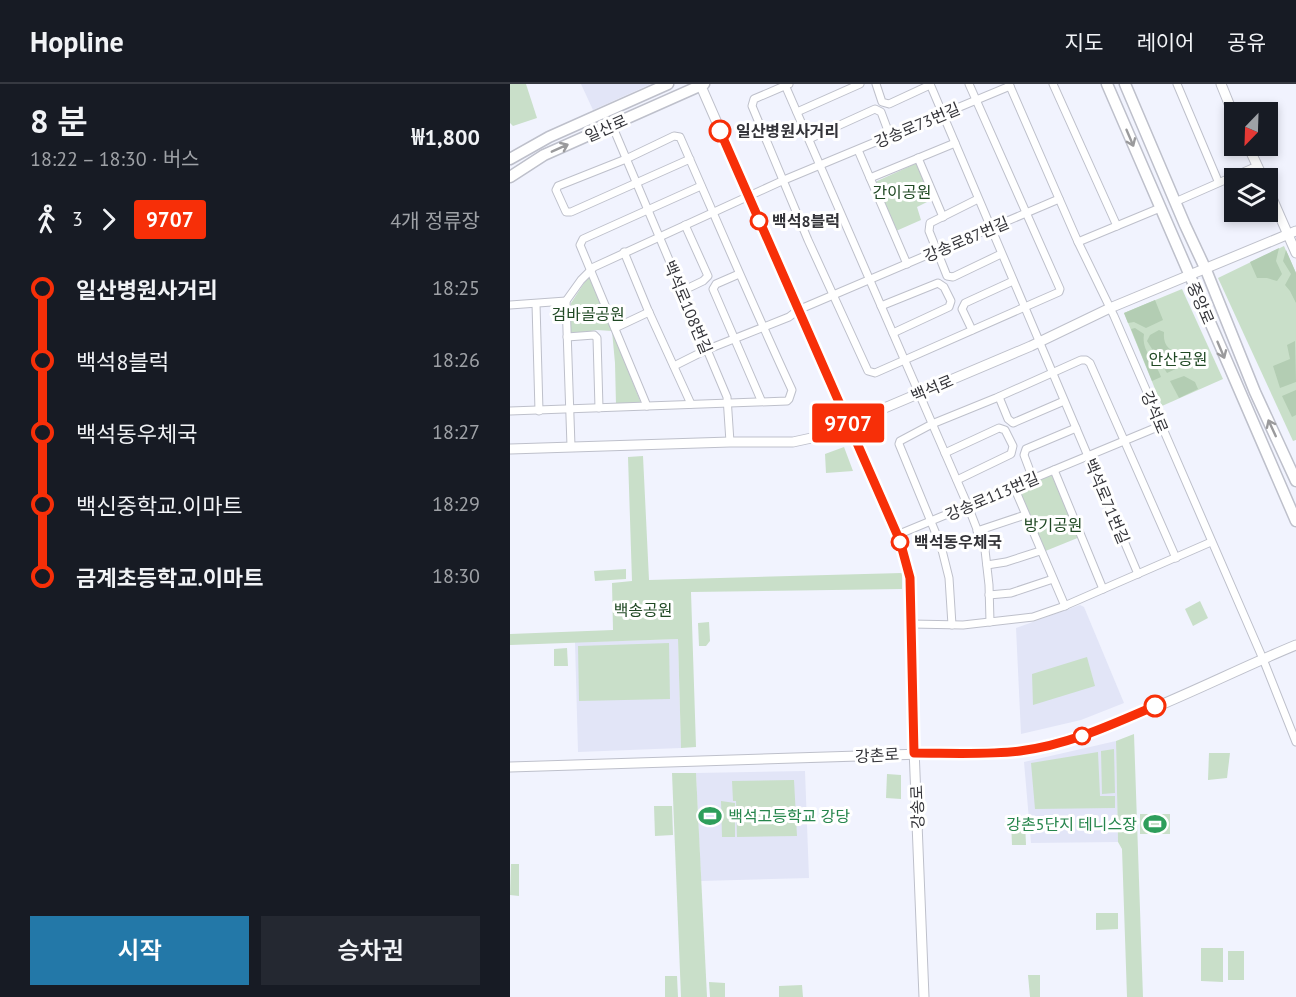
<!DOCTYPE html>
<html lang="ko">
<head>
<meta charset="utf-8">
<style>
	:root { --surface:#171b24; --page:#242831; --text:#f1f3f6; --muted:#9ea1a6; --line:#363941; --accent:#2378a8 }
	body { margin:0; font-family:"PT Sans","Noto Sans KR",sans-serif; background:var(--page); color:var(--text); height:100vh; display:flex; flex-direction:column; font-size:22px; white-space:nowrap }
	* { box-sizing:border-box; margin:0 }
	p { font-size:20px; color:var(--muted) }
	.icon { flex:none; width:33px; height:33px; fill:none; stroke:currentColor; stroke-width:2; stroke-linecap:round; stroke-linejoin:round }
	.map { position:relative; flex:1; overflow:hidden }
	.details { display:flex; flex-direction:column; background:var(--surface); width:510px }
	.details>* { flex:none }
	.badge { padding:0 12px; border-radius:4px; font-size:21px; line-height:39px }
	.needle { width:39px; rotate:203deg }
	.tools { position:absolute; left:714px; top:18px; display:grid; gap:12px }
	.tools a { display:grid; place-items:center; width:54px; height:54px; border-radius:0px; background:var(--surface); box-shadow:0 3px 9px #0003; font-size:30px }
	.map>.badge { position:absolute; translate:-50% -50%; box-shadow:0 0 0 3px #fff }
	.legs { display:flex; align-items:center; gap:9px; height:66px; padding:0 30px; font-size:20px }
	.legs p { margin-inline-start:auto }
	.headline { display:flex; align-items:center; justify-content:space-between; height:102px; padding:0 30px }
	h1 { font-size:33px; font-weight:600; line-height:45px }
	.action { display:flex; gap:12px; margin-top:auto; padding:12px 30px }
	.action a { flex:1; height:69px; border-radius:0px; background:var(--accent); color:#fff; font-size:24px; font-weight:600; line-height:69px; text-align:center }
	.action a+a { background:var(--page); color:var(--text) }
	ul { padding:0 30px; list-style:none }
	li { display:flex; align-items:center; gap:21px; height:72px; font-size:22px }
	li i { display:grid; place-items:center; width:9px; height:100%; margin:0 8px; background:currentColor }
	li i::after { content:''; width:15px; height:15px; margin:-8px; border:4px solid; border-radius:50%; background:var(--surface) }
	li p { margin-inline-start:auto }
	li:first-child i { background:linear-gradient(#0000 50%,currentColor 0) }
	li:last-child i { background:linear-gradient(currentColor 50%,#0000 0) }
	header { display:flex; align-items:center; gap:36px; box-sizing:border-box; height:84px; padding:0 30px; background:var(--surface); border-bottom:2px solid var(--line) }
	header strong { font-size:28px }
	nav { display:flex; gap:33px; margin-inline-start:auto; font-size:21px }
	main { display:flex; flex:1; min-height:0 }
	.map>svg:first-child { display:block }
</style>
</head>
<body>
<header>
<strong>Hopline</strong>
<nav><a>지도</a><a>레이어</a><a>공유</a></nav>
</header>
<main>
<section class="details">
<div class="headline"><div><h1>8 분</h1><p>18:22 – 18:30 · 버스</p></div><b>₩1,800</b></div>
<div class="legs"><svg class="icon" aria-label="walk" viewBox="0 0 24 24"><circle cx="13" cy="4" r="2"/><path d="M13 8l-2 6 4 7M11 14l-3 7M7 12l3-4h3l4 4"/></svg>3<svg class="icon" aria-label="forward" viewBox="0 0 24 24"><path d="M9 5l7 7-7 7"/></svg><b class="badge" style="background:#f72f08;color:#fff">9707</b><p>4개 정류장</p></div>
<ul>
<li><i style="color:#f72f08"></i><b>일산병원사거리</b><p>18:25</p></li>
<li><i style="color:#f72f08"></i><span>백석8블럭</span><p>18:26</p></li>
<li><i style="color:#f72f08"></i><span>백석동우체국</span><p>18:27</p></li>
<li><i style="color:#f72f08"></i><span>백신중학교.이마트</span><p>18:29</p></li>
<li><i style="color:#f72f08"></i><b>금계초등학교.이마트</b><p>18:30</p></li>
</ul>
<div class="action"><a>시작</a><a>승차권</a></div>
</section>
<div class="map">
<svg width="786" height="913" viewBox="0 0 786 913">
	<rect width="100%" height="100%" fill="#f1f3fe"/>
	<g fill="#e2e5f7">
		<polygon points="71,0 141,0 83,26"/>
		<polygon points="570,521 574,523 614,619 571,636 511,650 506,544"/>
		<polygon points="168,555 171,664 68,668 65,558"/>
		<polygon points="606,657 608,758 521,759 514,678"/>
		<polygon points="295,687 299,794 191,797 186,689"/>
	</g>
	<g fill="#c9dfc9">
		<polygon points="0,0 16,0 27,34 3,42 0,39"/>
		<polygon points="407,79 421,116 407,123 411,136 386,147 365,98"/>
		<polygon points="774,162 786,189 786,356 783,357 708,194"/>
		<polygon points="80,190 131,319 106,321 105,279 102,247 87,246 61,250 61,219"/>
		<polygon points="672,205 713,295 652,322 614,229"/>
		<polygon points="334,363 343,387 316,389 315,370"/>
		<polygon points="133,372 139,496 392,489 392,505 181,508 186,663 171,664 168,555 0,561 0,550 103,546 102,499 122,497 118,373"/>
		<polygon points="541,390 570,453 533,468 508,404"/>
		<polygon points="116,485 116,495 85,497 84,487"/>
		<polygon points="690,517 698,534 683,542 675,525"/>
		<polygon points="199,538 200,557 196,562 189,562 188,539"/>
		<polygon points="159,559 160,615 69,617 68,562"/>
		<polygon points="57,564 58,582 44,582 44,565"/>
		<polygon points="577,573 585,602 523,621 522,590"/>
		<polygon points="624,650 633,913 617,913 612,765 608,758 606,657"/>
		<polygon points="604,665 605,709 592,710 591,667"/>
		<polygon points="588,668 590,712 605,712 605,724 525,725 521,679"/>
		<polygon points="699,669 720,669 717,694 698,696"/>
		<polygon points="162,689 186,689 197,913 171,913"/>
		<polygon points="377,690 391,691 391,715 376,714"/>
		<polygon points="284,696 287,752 227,753 226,717 223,717 222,697"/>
		<polygon points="211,717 225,719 225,753 212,753"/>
		<polygon points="144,722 162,722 163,751 145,752"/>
		<rect x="630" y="730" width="30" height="20"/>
		<polygon points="501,737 515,738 516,761 502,761"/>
		<polygon points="1,780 9,780 9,812 0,811"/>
		<polygon points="586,829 608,829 608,845 586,846"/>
		<polygon points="691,864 713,864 713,898 691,897"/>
		<rect x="718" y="867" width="16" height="29"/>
		<polygon points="518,891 530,891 530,913 520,913"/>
		<polygon points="155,892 167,892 168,913 155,913"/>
		<polygon points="199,898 215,899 215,913 200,913"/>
		<polygon points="292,901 293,913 269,913 269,902"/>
	</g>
	<g fill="#b3cdb3">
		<polygon points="769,164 766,177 772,190 767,197 757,194 747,194 740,178"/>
		<polygon points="776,166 786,189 786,219 780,207 775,201 781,190 773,177"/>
		<polygon points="645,216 653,236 636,244 624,238 618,239 614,229"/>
		<path d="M625 244 634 250C631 268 646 277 651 293L642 297 621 245Z"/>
		<path d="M649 246 654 248C653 259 657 265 667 269L671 275 670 283 657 289 637 257 640 251Z"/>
		<polygon points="785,257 786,298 770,304 763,282 780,275 777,261"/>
		<polygon points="674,292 685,298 688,305 669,314 660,297"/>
		<polygon points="786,306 786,331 782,333 772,312"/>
	</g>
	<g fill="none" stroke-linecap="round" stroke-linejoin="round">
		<g stroke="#bec0cb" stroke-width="9">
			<g id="street">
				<polyline points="279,0 244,15 242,22 298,156 358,287 365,289 549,208 550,205 459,0"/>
				<polyline points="366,0 372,18 379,20 420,1"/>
				<polyline points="420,0 628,490"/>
				<polyline points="499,0 568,158 604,232 753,575 786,658"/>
				<polyline points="543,0 607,142"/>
				<polyline points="667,0 708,97"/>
				<polyline points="275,1 458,422 475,466 479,501 480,538"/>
				<polyline points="287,28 350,0"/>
				<polyline points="102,41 217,313 220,358"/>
				<polyline points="299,55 365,25 371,28 380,52"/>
				<polyline points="348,66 397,180"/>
				<polyline points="408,74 433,133"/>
				<polyline points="360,94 445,59"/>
				<polyline points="468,115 420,139 419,147 437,192 443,193 491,170"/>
				<polyline points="665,118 747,82"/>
				<polyline points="568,158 650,124"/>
				<polyline points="114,168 138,226 181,320"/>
				<polyline points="229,190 206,200 203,205 251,316"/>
				<polyline points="172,207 193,197 198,192 175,141"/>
				<polyline points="26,220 29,327"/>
				<polyline points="0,221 56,217"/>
				<polyline points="371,222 428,199 434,203 441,217 439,223 383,249"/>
				<polyline points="105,244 139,228"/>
				<polyline points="462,246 452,225 455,219 503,197"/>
				<polyline points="57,253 84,251 87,254 89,324"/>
				<polyline points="164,282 196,266 279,233 288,226 549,115"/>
				<polyline points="489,313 498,335 503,339 554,317"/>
				<polyline points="137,322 70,161 73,155 191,102"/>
				<path d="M0 327 277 317 279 315 282 306C243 222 207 137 170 53L164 52 116 75 48 102 46 106 56 128H61L180 75"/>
				<polyline points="61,362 56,217 71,196 84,183 274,96 500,2"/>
				<polyline points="435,369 489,344 495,346 503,362 501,370 447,396"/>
				<polyline points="544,386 593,505"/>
				<polyline points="523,395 514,371 516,365 566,344"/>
				<polyline points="504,403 555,522"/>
				<polyline points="467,447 515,431"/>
				<polyline points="387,451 650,342"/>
				<polyline points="477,481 496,478 530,467"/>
				<polyline points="479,511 501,509 543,495"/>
				<polyline points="401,540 453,541 523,533 552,523 701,458"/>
				<polyline points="442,541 439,494 431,462 389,360 390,357 422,340 486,314 571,276 576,276 580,279 666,474"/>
			</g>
		</g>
		<g stroke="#bec0cb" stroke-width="11">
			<g id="secondary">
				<polyline points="190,0 390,457 400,494 402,615 414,913"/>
				<polyline points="711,0 724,32"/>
				<polyline points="738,62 753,94"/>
				<polyline points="758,105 786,169"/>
				<polyline points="0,365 220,358 283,358 306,353 521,262 600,224 786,147"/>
				<path d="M0 683 508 667C605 650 696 598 786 561"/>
			</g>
		</g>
		<g stroke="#bec0cb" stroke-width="13">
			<g id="primary">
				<polyline points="597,0 786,437"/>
				<polyline points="615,0 675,141 696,186 745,308 786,397"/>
				<polyline points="0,75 39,53 158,0"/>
				<polyline points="0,93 34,71 194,0"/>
			</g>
		</g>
		<use href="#street" stroke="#fff" stroke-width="7"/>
		<use href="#secondary" stroke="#fff" stroke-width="9"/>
		<use href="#primary" stroke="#fff" stroke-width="10"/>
	</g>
	<defs><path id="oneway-shaft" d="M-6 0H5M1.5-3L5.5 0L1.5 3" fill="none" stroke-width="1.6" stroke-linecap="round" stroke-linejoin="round" transform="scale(1.5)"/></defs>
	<g stroke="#9a9a9c">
		<use href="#oneway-shaft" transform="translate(620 54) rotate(67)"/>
		<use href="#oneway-shaft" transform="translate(50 64) rotate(-24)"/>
		<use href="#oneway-shaft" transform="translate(711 266) rotate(67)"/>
		<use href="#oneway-shaft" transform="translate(762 344) rotate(-115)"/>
	</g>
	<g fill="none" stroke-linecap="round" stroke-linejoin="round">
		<g stroke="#fff" stroke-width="14">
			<path id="line-1" d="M210 47 390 457 400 494 404 669C437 669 478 671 510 667 558 661 601 641 645 622"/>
		</g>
		<use href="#line-1" stroke="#f72f08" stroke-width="9"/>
	</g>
	<defs>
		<g id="stadium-bare" transform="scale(1.8)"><path d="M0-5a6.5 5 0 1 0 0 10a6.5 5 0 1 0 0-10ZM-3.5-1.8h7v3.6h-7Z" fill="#2e9e5b" stroke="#fff" stroke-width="2.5" paint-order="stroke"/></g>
	</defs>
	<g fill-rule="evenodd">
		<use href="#stadium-bare" x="200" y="732"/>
		<use href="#stadium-bare" x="645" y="740"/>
	</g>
	<g fill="#fff" stroke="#f72f08" stroke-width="3">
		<circle cx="210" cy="47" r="10"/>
		<circle cx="249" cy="137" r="8"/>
		<circle cx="390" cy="458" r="8"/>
		<circle cx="645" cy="622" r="10"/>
		<circle cx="572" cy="652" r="8"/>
	</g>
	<g text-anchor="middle" stroke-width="6" stroke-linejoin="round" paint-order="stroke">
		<g font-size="16" fill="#343439" stroke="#fff">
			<text transform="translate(407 41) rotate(-23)" y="6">강송로73번길</text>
			<text transform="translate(96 44) rotate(-24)" y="6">일산로</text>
			<text transform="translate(456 155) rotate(-23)" y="6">강송로87번길</text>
			<text transform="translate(691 219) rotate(67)" y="6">중앙로</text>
			<text transform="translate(178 223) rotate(67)" y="6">백석로108번길</text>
			<text transform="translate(422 304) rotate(-23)" y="6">백석로</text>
			<text transform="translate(645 328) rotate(67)" y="6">강석로</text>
			<text transform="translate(482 412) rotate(-23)" y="6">강송로113번길</text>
			<text transform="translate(597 417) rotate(67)" y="6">백석로71번길</text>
			<text transform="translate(367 671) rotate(-3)" y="6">강촌로</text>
			<text transform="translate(407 723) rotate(-92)" y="6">강송로</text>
		</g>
		<g font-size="16" font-weight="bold" fill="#343439" stroke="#fff" text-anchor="start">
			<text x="226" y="53">일산병원사거리</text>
			<text x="262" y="143">백석8블럭</text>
			<text x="404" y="464">백석동우체국</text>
		</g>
		<g font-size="16" fill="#204924" stroke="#fff">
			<text x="392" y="114">간이공원</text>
			<text x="78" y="236">검바골공원</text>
			<text x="668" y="281">안산공원</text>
			<text x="543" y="447">방기공원</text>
			<text x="133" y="532">백송공원</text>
		</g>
		<g font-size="16" fill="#27864d" stroke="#fff" text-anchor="start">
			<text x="218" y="738">백석고등학교 강당</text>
			<text x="627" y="746" text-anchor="end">강촌5단지 테니스장</text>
		</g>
	</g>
</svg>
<div class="tools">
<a><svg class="needle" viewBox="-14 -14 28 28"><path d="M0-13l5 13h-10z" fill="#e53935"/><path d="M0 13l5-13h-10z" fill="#9ea1a6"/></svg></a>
<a><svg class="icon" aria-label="layers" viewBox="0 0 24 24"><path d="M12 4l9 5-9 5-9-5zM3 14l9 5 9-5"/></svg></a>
</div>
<b class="badge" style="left:338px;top:339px;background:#f72f08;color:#fff">9707</b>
</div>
</main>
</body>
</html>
